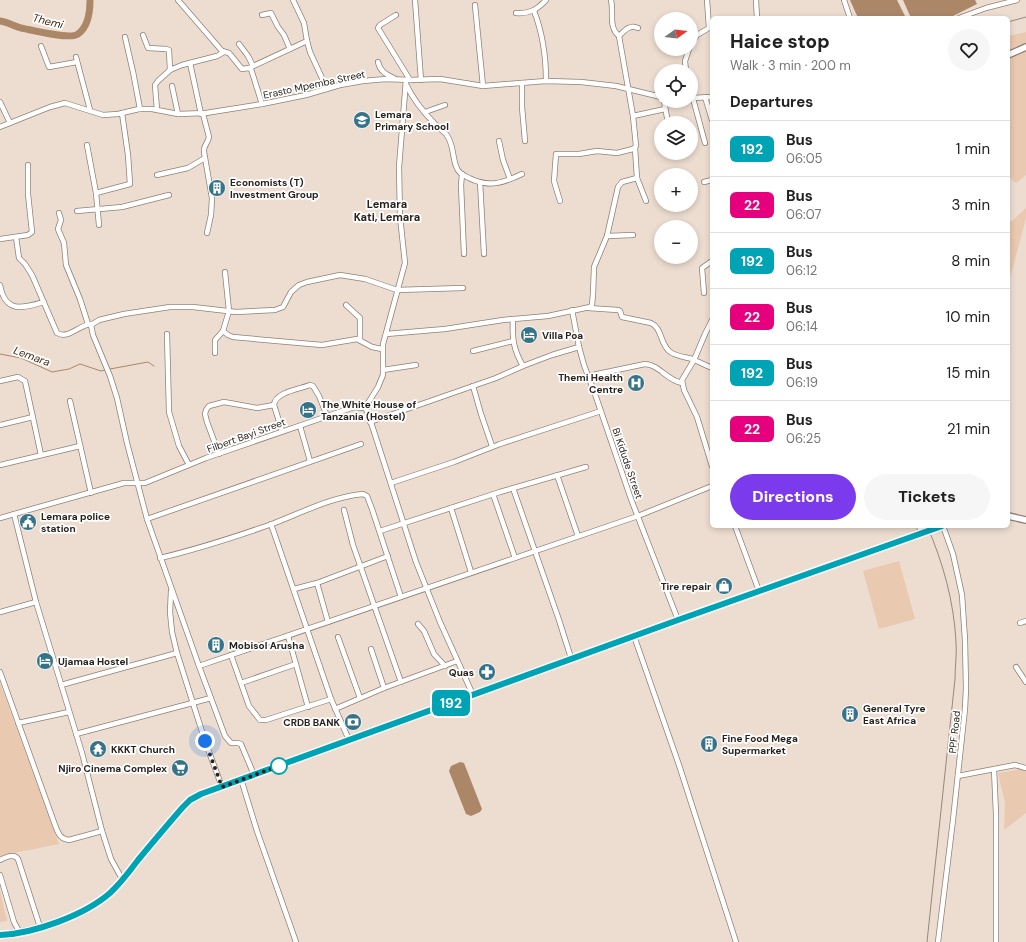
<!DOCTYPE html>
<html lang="en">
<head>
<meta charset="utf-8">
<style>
	:root { --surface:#fff; --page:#f6f6f6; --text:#222; --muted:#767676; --line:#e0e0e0; --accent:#7c3aed }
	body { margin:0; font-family:"DM Sans",sans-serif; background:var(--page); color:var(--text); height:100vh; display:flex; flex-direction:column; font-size:15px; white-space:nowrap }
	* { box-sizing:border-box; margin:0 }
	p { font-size:13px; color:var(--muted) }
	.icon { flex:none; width:22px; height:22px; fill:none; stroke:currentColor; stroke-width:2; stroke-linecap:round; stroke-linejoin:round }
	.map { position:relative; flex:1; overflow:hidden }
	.side { position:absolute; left:710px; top:16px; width:300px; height:512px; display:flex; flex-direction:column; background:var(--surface); border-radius:6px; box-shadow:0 2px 6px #0003 }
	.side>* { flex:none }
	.badge { padding:0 8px; border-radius:6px; font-size:14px; line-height:26px }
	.needle { width:26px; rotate:76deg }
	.buttons { position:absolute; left:654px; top:12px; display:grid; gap:8px }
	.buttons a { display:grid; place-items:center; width:44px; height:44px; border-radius:50%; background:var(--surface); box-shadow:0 2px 6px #0003; font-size:20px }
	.you { position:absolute; width:20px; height:20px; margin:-10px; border:3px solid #fff; border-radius:50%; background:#1a73e8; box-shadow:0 0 0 6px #1a73e833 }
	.map>.badge { position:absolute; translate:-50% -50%; box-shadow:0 0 0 2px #fff }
	h2 { padding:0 20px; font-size:15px; line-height:36px }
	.round { display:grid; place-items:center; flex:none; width:42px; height:42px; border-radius:21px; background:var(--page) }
	.overview { display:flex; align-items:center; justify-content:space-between; height:68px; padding:0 20px }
	h1 { font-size:19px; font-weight:800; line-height:30px }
	.primary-button { display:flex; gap:8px; margin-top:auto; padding:8px 20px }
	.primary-button a { flex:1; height:46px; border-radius:24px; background:var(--accent); color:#fff; font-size:16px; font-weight:800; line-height:46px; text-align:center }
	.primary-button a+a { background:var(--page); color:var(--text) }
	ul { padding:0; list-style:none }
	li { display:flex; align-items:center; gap:12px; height:56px; padding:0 20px; border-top:1px solid var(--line) }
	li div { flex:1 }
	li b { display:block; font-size:15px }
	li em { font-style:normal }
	li .badge { min-width:44px; font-weight:700; text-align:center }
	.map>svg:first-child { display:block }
</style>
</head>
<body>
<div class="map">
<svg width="1026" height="942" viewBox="0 0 1026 942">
	<rect width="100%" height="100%" fill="#edddd0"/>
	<g fill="#e9c9af">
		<polygon points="1026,32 1026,175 1016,183 1008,176 1008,36"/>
		<polygon points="1026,208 1026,218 1008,286 1008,220 1012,221"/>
		<polygon points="899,561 915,619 879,629 863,571"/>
		<polygon points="0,683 59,844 14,853 0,857"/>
		<polygon points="1023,769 1026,770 1026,813 1004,830 1005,803 998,773"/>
		<polygon points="0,891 7,921 0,922"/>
	</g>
	<g fill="#ac8767">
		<polygon points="850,0 897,0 906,18 858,18"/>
		<polygon points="903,0 975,0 977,4 949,18 911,18"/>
		<polygon points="460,762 464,763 482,809 480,812 471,816 466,814 449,771 451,766"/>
	</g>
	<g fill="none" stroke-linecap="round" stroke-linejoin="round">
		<g stroke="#ac8767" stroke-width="1">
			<polyline points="0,354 21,358 52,372 69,369 80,364 101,371 105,370"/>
			<polyline points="110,369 148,362 154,366"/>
		</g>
		<path stroke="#ac8767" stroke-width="7" d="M0 21C7 22 14 26 21 28 32 30 70 40 78 34 88 27 90 11 90 0"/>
		<g stroke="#8f8175" stroke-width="6">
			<g id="minor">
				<polyline points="178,0 222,51 229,53 242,69 249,68 251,69 262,104"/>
				<polyline points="293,0 304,23 307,41 310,52 327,89"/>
				<polyline points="415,0 421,80"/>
				<polyline points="756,0 757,18"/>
				<polyline points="844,0 850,18"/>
				<polyline points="475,5 483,86"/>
				<path d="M534 11C543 34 546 57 546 81"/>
				<path d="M516 13C529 14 537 10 546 0"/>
				<polyline points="262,15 271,13 278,27 284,35 290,49"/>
				<polyline points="396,15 380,25 378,28 410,80"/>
				<polyline points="959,18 986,8 1017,0"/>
				<polyline points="143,35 148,48 166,49 169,50 170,70"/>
				<path d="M619 36C625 30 630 24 638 28"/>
				<path d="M125 37C131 61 136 85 140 109"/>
				<polyline points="239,44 248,56 253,66"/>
				<polyline points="691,44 697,35 709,28 707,0"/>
				<polyline points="41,46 49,67 77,62"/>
				<polyline points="76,57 90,110"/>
				<path d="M378 62C380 71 385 74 394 78"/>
				<polyline points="190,63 201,114"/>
				<polyline points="249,68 307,41"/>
				<polyline points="686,71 685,61 689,49"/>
				<polyline points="522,83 522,107 525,141"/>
				<path d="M406 84C413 100 425 114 437 126 440 129 443 131 446 134 454 144 452 156 456 166 458 173 463 175 469 178 489 188 503 183 522 174"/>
				<polyline points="172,86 178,114"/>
				<polyline points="691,91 705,143"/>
				<polyline points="705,97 712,120"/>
				<polyline points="691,98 712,97"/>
				<polyline points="664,101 668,123"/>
				<polyline points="0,102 10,123"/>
				<polyline points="157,110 155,85 158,81 170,70 182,65 217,56 224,52"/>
				<polyline points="425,112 445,105"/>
				<path d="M203 114 209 137C208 143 203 146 204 152L212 198 211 215 207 233"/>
				<polyline points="633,116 665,109"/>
				<polyline points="0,127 50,107 65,103 103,115 118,114 139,109 152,109 178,114 206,113 262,104 306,95 340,85 363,81 386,79 410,80 440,79 483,86 546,81 581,82 616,86 661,97"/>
				<polyline points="499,141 503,160 510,179"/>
				<polyline points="87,145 96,193 99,225"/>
				<polyline points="635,148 637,178 646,201"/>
				<polyline points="676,153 676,154"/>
				<polyline points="462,174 461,185 464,254"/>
				<polyline points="157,175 188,168 205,158"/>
				<polyline points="480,182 484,254"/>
				<polyline points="704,182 712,180"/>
				<polyline points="96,193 130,184 128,155 122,113"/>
				<path d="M560 201 554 181 556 154H579L597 151 617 153 633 149 636 146 633 116 619 36C608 27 614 12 611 0"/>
				<polyline points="77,211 122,207 169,195"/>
				<polyline points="59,213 61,220 58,229 64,243 66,265 80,299 88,324"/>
				<polyline points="607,236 633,235"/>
				<path d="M16 237 19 258 25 264 32 275 57 333C69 340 81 323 92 324"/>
				<polyline points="0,239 28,235 32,232 28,194 28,165"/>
				<path d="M0 285C5 314 23 308 44 302"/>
				<polyline points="704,293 702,268 712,261"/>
				<polyline points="346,305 360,318 360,340"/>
				<path d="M588 308 618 310 620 311 622 317 651 323C662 328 660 343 669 351 674 356 685 357 692 359 699 362 705 365 712 368"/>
				<polyline points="572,310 579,347 584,365 595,394 631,499 678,620"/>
				<path d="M513 319C512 337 513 349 523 366"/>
				<polyline points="712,320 705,334 694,360 682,380 684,390 697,417 712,466"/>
				<polyline points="223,331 228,335 233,337 322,345 357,339 372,347 382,349"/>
				<polyline points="167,334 169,412 179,446 189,465"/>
				<polyline points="386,334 445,329 503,320 548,316 590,307 592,305 593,294 594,267 607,236 618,187 622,182 637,178"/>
				<polyline points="473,351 513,341"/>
				<polyline points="215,353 215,340 223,331 229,311 225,272"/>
				<polyline points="383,370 416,365"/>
				<path d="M588 376 645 364C660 365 666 380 682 383"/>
				<polyline points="0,381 18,377 25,381 41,455"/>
				<polyline points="473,386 481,414 492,446"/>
				<polyline points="70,401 91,493"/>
				<polyline points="365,408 378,387 383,375 383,344 405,263 400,217 399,167 406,80"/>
				<polyline points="370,422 496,378 523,366 552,355 579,347"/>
				<polyline points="0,425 33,417"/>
				<polyline points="300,426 310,461"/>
				<path d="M282 431 274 405C275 392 300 389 310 385L313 386 319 396 327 416"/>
				<polyline points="219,454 207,422 205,414 206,410 209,406 224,402 257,408 274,405"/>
				<polyline points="0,465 80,446"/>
				<polyline points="557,475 578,536"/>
				<polyline points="391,483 454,462 500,444 601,411"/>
				<polyline points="513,488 559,620 571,658"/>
				<polyline points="493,494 515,558"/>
				<polyline points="451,508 471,572"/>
				<polyline points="344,510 353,545 401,682"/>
				<polyline points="14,514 36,602 82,753 102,831 111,859 121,877 123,879"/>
				<polyline points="0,518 124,483 145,483 206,458 354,407 365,408 368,413 416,562 440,622 473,695"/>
				<polyline points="147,519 361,444"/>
				<polyline points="271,524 331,699 349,740"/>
				<polyline points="735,526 759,591"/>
				<polyline points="919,526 921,532"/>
				<polyline points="380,531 500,492 586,467"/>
				<path d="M160 558C198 549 235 537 272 524 301 513 331 497 363 494L367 496 372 509 401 597"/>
				<polyline points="317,583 328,622"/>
				<polyline points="294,589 317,583 388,556"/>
				<polyline points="171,591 170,612 172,632 177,653 205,741 222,787"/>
				<polyline points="0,612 36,602"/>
				<polyline points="1020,623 1026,621"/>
				<polyline points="418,624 424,631 434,654 445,666"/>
				<polyline points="288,636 308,707"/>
				<polyline points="634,636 679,765 736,942"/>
				<polyline points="338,637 360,698"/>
				<polyline points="371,649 384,688"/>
				<polyline points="231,655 249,706 260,720 266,720 331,699"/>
				<polyline points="199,666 638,516 712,486"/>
				<polyline points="1016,667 1026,682"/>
				<path d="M0 672 55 825C58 833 60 839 69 840L102 831"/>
				<polyline points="241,683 296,664"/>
				<polyline points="61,685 177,653"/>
				<polyline points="335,709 384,688 457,661"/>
				<polyline points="18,723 69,712"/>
				<polyline points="76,734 211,698"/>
				<polyline points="994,769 996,814 996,942"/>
				<polyline points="254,775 241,744 238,743 231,743 225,736 199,666 147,519 127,443 117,398 110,376 93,335 91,325 99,320 124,314 170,307 193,307 236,312 275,310 283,307 291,292 299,285 307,282 340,275 365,279 397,290 463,288"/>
				<polyline points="958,776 1015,765 1026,768"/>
				<polyline points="241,779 257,831 296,942"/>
				<path d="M0 860C6 857 14 853 18 859L40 927"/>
				<polyline points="0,875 14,922 20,933"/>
				<polyline points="938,942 953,820 965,709 966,688 965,640 962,595 953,554 943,526"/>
			</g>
		</g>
		<g stroke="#8f8175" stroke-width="8">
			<g id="tertiary">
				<polyline points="1008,55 1026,47"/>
				<polyline points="1008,516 1026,520"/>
				<path d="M0 935C34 933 85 916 110 893 121 883 129 872 138 860 153 842 168 824 183 807L190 800 201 794 678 620 942 526"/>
			</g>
		</g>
		<use href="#minor" stroke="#fff" stroke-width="4.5"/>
		<use href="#tertiary" stroke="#fff" stroke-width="5.5"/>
		<g stroke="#94887f" stroke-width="1">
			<polyline points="1008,22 1026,17"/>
			<path d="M927 526C943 562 954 602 956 642 957 654 955 666 955 679L927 942"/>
		</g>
	</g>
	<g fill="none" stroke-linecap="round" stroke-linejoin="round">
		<g stroke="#fff" stroke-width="9">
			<path id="line" d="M0 935C33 934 85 915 110 893 121 883 129 872 138 860 153 842 168 824 183 807L190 800 201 794 678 620 942 526"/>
		</g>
		<use href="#line" stroke="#00a3b4" stroke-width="6"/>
		<polyline stroke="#28221d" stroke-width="4" stroke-dasharray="0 7.2" points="205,741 222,787 279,766"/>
	</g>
	<defs>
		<g id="school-disc" transform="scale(0.9)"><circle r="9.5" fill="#367389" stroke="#fff"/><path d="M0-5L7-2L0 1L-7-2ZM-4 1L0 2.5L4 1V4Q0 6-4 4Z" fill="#fff"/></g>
		<g id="building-disc" transform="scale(0.9)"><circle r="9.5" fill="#367389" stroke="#fff"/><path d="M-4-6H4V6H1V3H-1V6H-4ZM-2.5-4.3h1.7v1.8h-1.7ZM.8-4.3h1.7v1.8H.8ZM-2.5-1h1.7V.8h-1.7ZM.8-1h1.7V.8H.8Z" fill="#fff"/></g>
		<g id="hotel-disc" transform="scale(0.9)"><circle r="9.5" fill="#367389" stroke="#fff"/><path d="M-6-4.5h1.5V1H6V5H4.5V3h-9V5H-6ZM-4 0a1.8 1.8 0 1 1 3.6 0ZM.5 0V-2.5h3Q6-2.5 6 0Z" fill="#fff"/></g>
		<g id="hospital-disc" transform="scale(0.9)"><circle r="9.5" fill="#367389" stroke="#fff"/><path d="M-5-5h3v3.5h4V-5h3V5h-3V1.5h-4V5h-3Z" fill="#fff"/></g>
		<g id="civic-disc" transform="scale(0.9)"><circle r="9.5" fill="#367389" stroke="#fff"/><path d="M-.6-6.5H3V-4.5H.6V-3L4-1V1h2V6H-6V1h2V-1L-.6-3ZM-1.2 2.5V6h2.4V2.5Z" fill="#fff"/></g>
		<g id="shop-disc" transform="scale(0.9)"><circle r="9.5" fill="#367389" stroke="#fff"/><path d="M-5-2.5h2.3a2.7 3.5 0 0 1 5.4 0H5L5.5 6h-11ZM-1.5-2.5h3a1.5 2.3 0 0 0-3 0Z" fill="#fff"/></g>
		<g id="pharmacy-disc" transform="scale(0.9)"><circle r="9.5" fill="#367389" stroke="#fff"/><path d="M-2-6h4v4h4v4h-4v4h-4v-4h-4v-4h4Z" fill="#fff"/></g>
		<g id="bank-disc" transform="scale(0.9)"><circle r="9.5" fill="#367389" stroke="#fff"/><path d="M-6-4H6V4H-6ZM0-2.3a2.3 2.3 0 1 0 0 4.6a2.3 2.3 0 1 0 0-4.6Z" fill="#fff"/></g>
		<g id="temple-disc" transform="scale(0.9)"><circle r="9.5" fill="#367389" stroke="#fff"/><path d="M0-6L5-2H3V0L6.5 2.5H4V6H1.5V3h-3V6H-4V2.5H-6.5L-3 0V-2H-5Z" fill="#fff"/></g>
		<g id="supermarket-disc" transform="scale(0.9)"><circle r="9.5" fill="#367389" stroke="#fff"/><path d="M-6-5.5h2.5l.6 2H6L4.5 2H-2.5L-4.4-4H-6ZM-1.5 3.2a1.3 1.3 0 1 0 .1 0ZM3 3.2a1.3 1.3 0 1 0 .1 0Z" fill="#fff"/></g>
	</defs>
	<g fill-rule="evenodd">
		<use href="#school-disc" x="362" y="120"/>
		<use href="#building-disc" x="217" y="188"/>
		<use href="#hotel-disc" x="529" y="335"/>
		<use href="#hospital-disc" x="636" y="383"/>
		<use href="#hotel-disc" x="308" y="410"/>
		<use href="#civic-disc" x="28" y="522"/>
		<use href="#shop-disc" x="724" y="586"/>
		<use href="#building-disc" x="216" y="645"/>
		<use href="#hotel-disc" x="45" y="661"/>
		<use href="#pharmacy-disc" x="487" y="672"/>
		<use href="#building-disc" x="850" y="714"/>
		<use href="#bank-disc" x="353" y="722"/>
		<use href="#building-disc" x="709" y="744"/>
		<use href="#temple-disc" x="98" y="749"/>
		<use href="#supermarket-disc" x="180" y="768"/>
	</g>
	<circle fill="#fff" stroke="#00a3b4" stroke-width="2" cx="279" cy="766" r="8"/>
	<g text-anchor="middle" stroke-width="3.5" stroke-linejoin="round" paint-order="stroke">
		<g font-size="10" fill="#28221d" stroke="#fff">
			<text transform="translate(314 84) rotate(-12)" y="4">Erasto Mpemba Street</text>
			<text transform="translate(246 435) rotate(-20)" y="4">Filbert Bayi Street</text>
			<text transform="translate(628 463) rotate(71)" y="4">Bi Kidude Street</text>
			<text transform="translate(954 732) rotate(-84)" y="4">PPF Road</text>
		</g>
		<g font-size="10" font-weight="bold" fill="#28221d" stroke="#fff" text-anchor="start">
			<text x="375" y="118">Lemara<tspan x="375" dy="12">Primary School</tspan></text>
			<text x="230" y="186">Economists (T)<tspan x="230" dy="12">Investment Group</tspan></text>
			<text x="542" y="339">Villa Poa</text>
			<text x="623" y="381" text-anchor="end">Themi Health<tspan x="623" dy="12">Centre</tspan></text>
			<text x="321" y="408">The White House of<tspan x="321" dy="12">Tanzania (Hostel)</tspan></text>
			<text x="41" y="520">Lemara police<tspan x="41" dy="12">station</tspan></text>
			<text x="711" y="590" text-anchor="end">Tire repair</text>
			<text x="229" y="649">Mobisol Arusha</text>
			<text x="58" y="665">Ujamaa Hostel</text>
			<text x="474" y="676" text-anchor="end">Quas</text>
			<text x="863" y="712">General Tyre<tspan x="863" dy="12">East Africa</tspan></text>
			<text x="340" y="726" text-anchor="end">CRDB BANK</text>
			<text x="722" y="742">Fine Food Mega<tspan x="722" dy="12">Supermarket</tspan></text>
			<text x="111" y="753">KKKT Church</text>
			<text x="167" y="772" text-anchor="end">Njiro Cinema Complex</text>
		</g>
		<g font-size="11" font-style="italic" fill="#44290e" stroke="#fff">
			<text transform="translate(48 21) rotate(14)" y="4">Themi</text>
			<text transform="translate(32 356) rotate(20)" y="4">Lemara</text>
		</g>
		<g font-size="11" font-weight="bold" fill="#28221d" stroke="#fff">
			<text x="387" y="208">Lemara<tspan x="387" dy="13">Kati, Lemara</tspan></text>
		</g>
	</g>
</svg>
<div class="buttons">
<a><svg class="needle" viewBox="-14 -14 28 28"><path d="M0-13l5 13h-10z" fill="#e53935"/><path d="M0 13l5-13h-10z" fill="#767676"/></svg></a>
<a><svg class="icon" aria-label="locate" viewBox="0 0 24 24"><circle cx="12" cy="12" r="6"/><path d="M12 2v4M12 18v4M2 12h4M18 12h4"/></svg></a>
<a><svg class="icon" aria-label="layers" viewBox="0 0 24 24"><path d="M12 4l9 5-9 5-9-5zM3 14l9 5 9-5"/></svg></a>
<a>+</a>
<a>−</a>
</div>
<div class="you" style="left:205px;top:741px"></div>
<b class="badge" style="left:451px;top:703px;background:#00a3b4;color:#fff">192</b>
<section class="side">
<div class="overview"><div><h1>Haice stop</h1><p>Walk · 3 min · 200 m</p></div><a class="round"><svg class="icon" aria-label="heart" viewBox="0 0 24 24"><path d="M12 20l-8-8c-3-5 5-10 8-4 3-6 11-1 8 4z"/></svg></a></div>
<h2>Departures</h2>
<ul>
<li><span class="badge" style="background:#00a3b4;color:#fff">192</span><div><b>Bus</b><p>06:05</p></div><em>1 min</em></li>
<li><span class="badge" style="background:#e6007e;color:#fff">22</span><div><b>Bus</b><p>06:07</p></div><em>3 min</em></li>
<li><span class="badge" style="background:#00a3b4;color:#fff">192</span><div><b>Bus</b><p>06:12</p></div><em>8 min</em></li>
<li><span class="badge" style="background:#e6007e;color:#fff">22</span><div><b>Bus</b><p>06:14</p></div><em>10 min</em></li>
<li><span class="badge" style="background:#00a3b4;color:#fff">192</span><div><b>Bus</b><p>06:19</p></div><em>15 min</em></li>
<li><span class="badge" style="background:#e6007e;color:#fff">22</span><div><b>Bus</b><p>06:25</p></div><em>21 min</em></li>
</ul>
<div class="primary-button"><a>Directions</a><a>Tickets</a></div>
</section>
</div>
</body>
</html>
